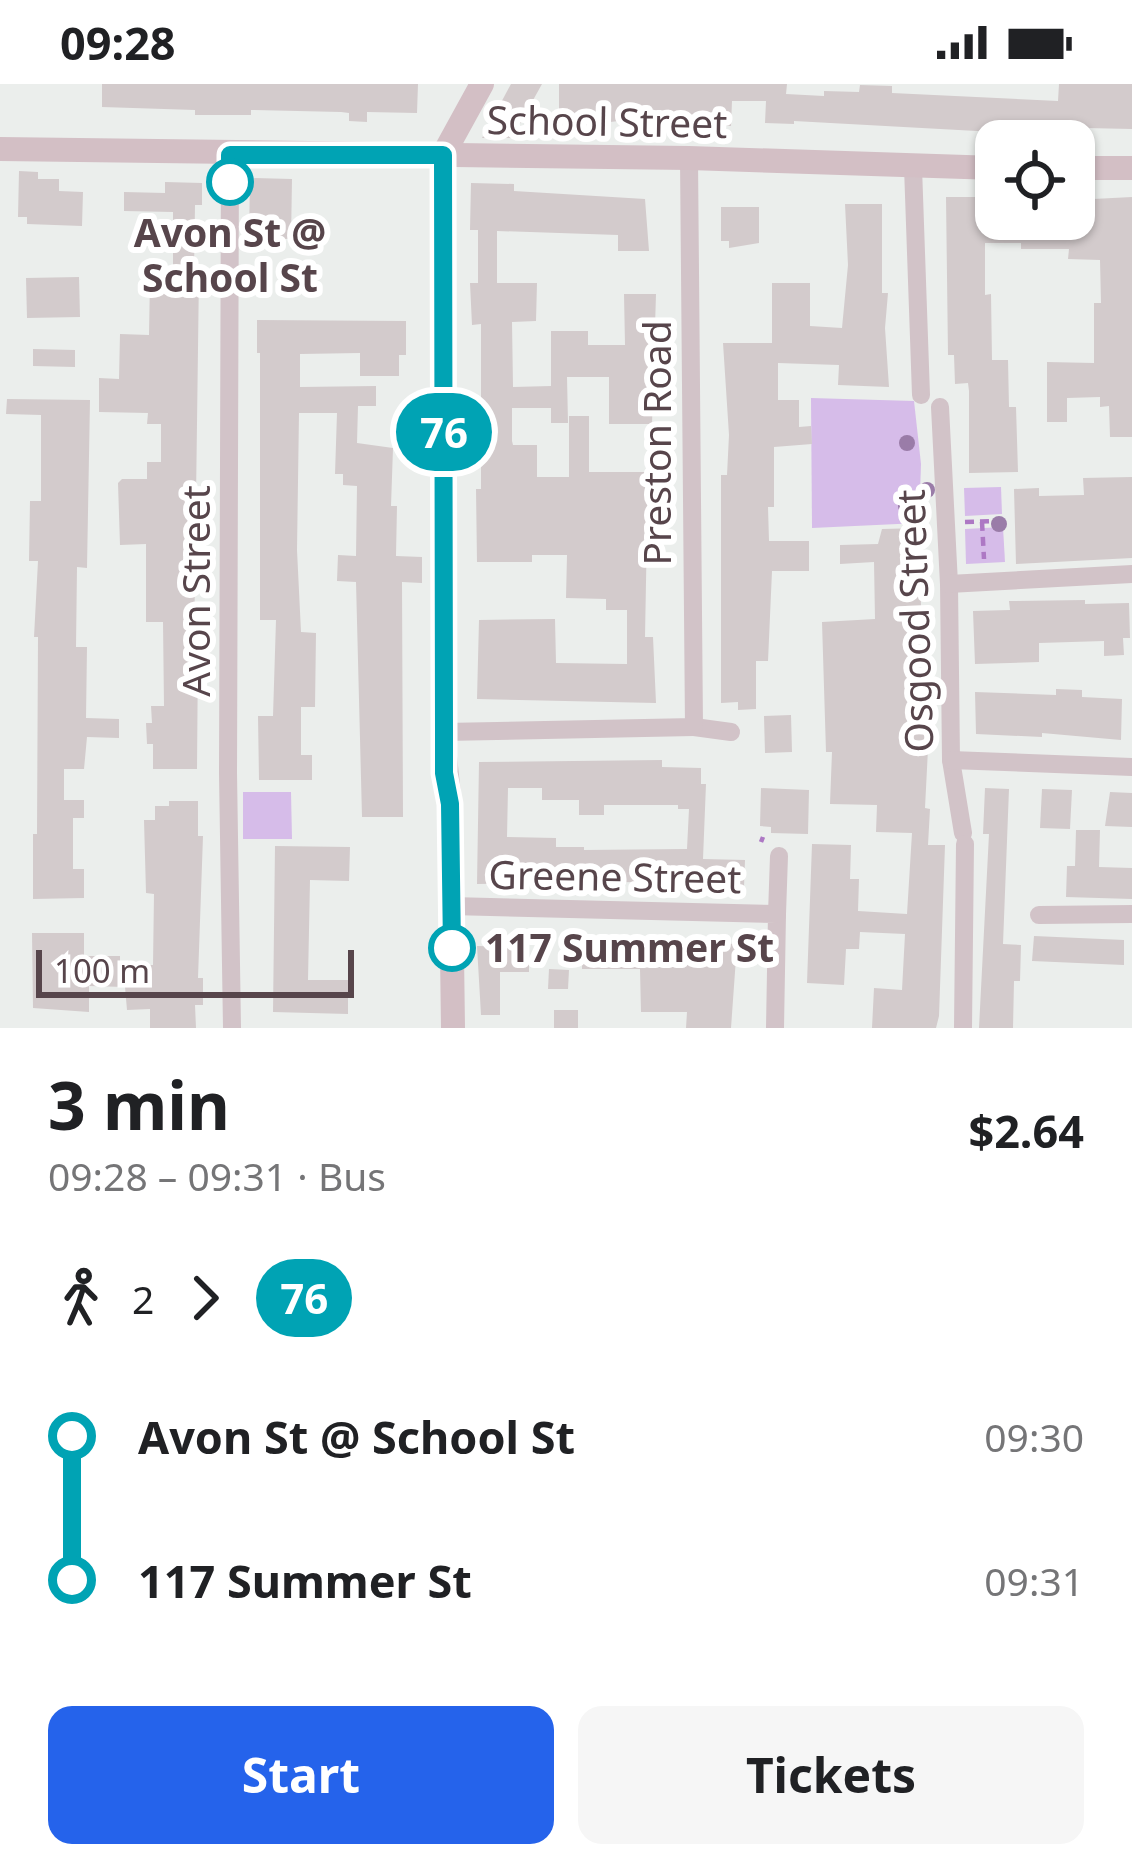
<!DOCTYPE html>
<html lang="en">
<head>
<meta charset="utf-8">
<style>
	:root { --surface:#fff; --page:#f6f6f6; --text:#202124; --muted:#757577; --accent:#2563eb }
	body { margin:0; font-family:"Noto Sans",sans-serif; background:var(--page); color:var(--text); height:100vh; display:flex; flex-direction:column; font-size:45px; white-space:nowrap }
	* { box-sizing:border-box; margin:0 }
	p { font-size:39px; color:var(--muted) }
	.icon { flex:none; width:66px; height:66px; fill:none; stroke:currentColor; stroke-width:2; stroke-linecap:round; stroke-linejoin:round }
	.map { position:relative; height:944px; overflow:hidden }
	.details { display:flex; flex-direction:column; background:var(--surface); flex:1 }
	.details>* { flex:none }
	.badge { padding:0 24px; border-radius:39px; font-size:42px; line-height:78px }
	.tools { position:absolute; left:975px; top:36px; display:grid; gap:24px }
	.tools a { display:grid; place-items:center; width:120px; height:120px; border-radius:24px; background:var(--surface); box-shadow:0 3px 9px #0004; font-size:60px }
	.scale { position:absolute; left:36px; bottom:30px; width:318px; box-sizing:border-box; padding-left:12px; border:6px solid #57454b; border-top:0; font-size:33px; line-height:42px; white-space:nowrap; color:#57454b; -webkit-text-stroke:9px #fff; paint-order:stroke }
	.map>.badge { position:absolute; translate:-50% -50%; box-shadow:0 0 0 6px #fff }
	.legs { display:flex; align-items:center; gap:18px; height:132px; padding:0 48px; font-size:39px }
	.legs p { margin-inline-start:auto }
	.summary { display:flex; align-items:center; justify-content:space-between; height:204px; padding:0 48px }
	h1 { font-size:66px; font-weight:700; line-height:90px }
	.button { display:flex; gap:24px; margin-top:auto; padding:24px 48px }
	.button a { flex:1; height:138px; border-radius:24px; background:var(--accent); color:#fff; font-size:48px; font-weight:700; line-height:138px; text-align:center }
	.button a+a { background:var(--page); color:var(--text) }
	ul { padding:0 48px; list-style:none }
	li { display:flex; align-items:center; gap:42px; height:144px; font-size:45px }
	li i { display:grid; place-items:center; width:18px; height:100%; margin:0 15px; background:currentColor }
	li i::after { content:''; width:30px; height:30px; margin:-15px; border:9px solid; border-radius:50%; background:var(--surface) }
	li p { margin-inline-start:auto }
	li:first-child i { background:linear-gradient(#0000 50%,currentColor 0) }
	li:last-child i { background:linear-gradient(currentColor 50%,#0000 0) }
	.status { display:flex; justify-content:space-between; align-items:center; height:84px; padding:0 60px; background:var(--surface); direction:ltr }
	.status svg { height:33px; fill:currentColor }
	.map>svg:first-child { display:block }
</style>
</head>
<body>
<div class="status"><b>09:28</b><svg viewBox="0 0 49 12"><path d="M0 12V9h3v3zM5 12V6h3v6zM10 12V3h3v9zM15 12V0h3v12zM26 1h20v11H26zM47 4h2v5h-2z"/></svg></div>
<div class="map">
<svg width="1132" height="944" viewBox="0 0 1132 944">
	<rect width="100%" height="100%" fill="#ebeeec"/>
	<g fill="#d6bce9">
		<polygon points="811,314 914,317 921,380 919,439 812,444"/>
		<polygon points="1001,403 1002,430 965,432 964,404"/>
		<polygon points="1003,443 1005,478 966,480 965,445"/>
		<polygon points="243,708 291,708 292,755 243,755"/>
	</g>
	<g fill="#d3cbcc" fill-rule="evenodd">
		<polygon points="102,0 418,0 417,29 367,28 367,38 349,37 349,29 341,28 251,26 251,31 195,31 195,26 102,23"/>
		<polygon points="511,0 542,0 512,54 482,54"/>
		<polygon points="559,0 787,0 786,10 824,12 824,7 859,8 860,1 892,2 892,9 1058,17 1059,0 1132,0 1132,45 1039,43 1034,43 1034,50 794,37 794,40 765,39 766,17 732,17 731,42 708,41 708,37 627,36 568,43 567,26 559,26"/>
		<polygon points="19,87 38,88 38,95 59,95 59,107 83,108 82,142 27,140 27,133 18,133"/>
		<polygon points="250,94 292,95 291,155 249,154"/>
		<polygon points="165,98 202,99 202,121 195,121 194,188 199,189 194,566 198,566 197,685 153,685 153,660 147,660 146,639 152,639 151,622 164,622 163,538 146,538 146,460 120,461 118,399 122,395 147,395 147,378 161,378 161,340 147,340 148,329 99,328 99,294 119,295 120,250 149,251 150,195 164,195 164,188 173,188 173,128 124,127 124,108 165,109"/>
		<polygon points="471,99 514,100 514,107 645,115 649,167 618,167 618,151 497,147 497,199 537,199 536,237 512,238 513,303 551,302 551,247 588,247 588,261 625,261 624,210 656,210 652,340 609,340 609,293 567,293 568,339 551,339 551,324 512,324 512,357 513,361 537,361 537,393 569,393 569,332 589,332 589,388 648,388 645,553 653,553 656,619 477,615 479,536 555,535 556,579 627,580 627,526 606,526 606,515 566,514 567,471 532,471 532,478 477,478 476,405 481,405 481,240 472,241 470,199 478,199 478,146 470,146"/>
		<polygon points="946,113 996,113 996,135 1074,135 1074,116 1132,113 1132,353 1110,353 1109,322 1100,323 1100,313 1067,314 1067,338 1047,338 1047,278 1094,279 1094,219 1101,219 1100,176 1068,175 1069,165 1021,165 1021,159 985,159 985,211 991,210 992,276 1008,276 1009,323 1016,323 1018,388 969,389 969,307 968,299 955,300 954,271 948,271"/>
		<polygon points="845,120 882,120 882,209 888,209 885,244 889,303 838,301 839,281 778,279 778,316 799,316 799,343 811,342 812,360 774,363 774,423 768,423 769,457 809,457 809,487 772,487 768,577 756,577 756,625 738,626 738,618 721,619 721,391 727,391 729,351 723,259 772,259 772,199 810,199 810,242 842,244 848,181"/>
		<polygon points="721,123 759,123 759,159 729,164 729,157 721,157"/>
		<polygon points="79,193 80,233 27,234 26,194"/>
		<polygon points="257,236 406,237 406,271 399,271 399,292 360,292 360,269 300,270 300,303 376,302 376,322 358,322 357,359 393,364 391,422 397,422 396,472 422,473 422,499 402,498 403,733 362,733 356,498 337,497 338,471 356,472 357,402 343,401 343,390 335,390 337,329 299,329 297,466 301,548 316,549 315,623 301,623 301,671 312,671 312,696 259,696 258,632 273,632 276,536 260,536 260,269 257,269"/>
		<polygon points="33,265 75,266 75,283 33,282"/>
		<polygon points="7,315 90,316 87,484 77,483 76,563 87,563 86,634 119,635 119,654 87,653 84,685 64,685 64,716 84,716 84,734 73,734 73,785 84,785 84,814 33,815 33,750 37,750 38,553 34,553 38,477 29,477 30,417 41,417 41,331 6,330"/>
		<polygon points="1132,393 1132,474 1016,480 1014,405 1039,404 1039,412 1084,411 1083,394"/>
		<polygon points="920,444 922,606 931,606 925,724 930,725 928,761 945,761 939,932 936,944 872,944 874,904 902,906 905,850 860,848 859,865 846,865 844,901 807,899 812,760 851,761 850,795 859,795 858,827 907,830 912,749 876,748 877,721 830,720 832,668 826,668 822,538 875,535 874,478 840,480 840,461 878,460 882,445"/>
		<polygon points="1085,516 1085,520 1129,519 1130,554 1123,554 1124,571 1104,572 1104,557 1039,559 1039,578 975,580 973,527 1010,526 1009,517"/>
		<polygon points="1056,605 1082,606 1082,613 1122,615 1121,656 1042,649 1042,653 976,650 975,608 1056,611"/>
		<polygon points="791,631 792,668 765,669 764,632"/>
		<path d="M662 676V683L701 684V700H706L703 775 745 776 744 803 640 802V798L477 800 479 678ZM508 704H542V716H579V731H604V721H678V725H689L687 765 584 766V763H556V754L507 753Z"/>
		<polygon points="761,704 809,706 808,750 771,749 771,743 760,742"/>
		<polygon points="985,704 1009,705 1003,860 1021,861 1020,897 1014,897 1013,944 979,944 989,750 983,750"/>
		<polygon points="1042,705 1072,706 1070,745 1040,744"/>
		<polygon points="1110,708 1132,709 1132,743 1105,742"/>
		<polygon points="169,717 198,717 198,752 203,752 198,894 203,894 203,921 195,921 196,944 150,944 150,925 127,926 125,903 89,902 89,928 33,924 32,849 84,849 84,872 120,872 120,881 153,881 154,810 146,809 144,736 155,736 155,722 169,722"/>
		<polygon points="1076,746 1100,746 1099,783 1132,784 1132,815 1066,813 1067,782 1075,782"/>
		<polygon points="275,762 350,763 349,797 310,796 308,896 348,896 348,930 273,928"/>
		<polygon points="1034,852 1124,856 1124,881 1032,877"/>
		<polygon points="582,855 674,860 674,878 707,878 708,859 737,860 731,944 686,944 687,928 641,928 640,885 582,885"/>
		<polygon points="477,862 529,863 529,888 500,888 500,931 481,931"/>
		<polygon points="549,885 569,886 568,905 548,905"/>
		<rect x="554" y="926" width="24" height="18"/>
	</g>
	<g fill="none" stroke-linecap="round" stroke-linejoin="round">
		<g stroke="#ad78c4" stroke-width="4.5" stroke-dasharray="9 6" stroke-linecap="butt">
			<polyline points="965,438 994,437"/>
			<polyline points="982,438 984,475"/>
			<polyline points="761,758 763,753"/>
		</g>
		<g stroke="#d2c3c8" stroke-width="18">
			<polyline points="230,71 228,689 232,944"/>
			<polyline points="913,83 921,311"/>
			<polyline points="940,323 949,500 951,676 963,749"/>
			<polyline points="949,500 1132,490"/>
			<polyline points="694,643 731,648"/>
			<polyline points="444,648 694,643 689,74"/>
			<polyline points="951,676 1132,683"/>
			<polyline points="451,822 777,830 775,944"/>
			<polyline points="777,830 779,772"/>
			<polyline points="1039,831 1132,830"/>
			<polyline points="963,944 965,760"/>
		</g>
		<g stroke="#d3bfc5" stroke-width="24">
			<polyline points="0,65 689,74 996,84"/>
			<polyline points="1074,84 1132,84"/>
			<polyline points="453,944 450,720 444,663 443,71 482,0"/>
		</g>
	</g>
	<g fill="#9a7ca8">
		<circle cx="907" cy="359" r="8"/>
		<circle cx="927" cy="406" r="8"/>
		<circle cx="906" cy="422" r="8"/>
		<circle cx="999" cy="440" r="8"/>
	</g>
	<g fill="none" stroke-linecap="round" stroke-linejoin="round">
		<g stroke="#fff" stroke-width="27">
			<polyline id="line-1" points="230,98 230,71 443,71 444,648 444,689 450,720 452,864"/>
		</g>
		<use href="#line-1" stroke="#00a3b4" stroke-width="18"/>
	</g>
	<g fill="#fff" stroke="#00a3b4" stroke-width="6">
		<circle cx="230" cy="98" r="21"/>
		<circle cx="452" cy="864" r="21"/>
	</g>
	<g text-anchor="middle" stroke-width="12" stroke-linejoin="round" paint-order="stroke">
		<g font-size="39" fill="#57454b" stroke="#fff">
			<text transform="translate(607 38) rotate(1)" y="14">School Street</text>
			<text transform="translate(657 359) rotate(-90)" y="14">Preston Road</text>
			<text transform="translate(196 507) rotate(-90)" y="14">Avon Street</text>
			<text transform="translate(915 537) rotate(-92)" y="14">Osgood Street</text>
			<text transform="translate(615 793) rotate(1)" y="14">Greene Street</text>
		</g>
		<g font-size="39" font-weight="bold" fill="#57454b" stroke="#fff">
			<text x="230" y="163">Avon St @<tspan x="230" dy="45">School St</tspan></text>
			<text x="485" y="878" text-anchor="start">117 Summer St</text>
		</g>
	</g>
</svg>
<div class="tools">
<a><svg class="icon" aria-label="locate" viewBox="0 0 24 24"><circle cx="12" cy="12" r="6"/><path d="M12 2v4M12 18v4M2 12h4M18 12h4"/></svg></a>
</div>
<div class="scale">100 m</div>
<b class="badge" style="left:444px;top:348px;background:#00a3b4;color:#fff">76</b>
</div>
<section class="details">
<div class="summary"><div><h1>3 min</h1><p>09:28 – 09:31 · Bus</p></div><b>$2.64</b></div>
<div class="legs"><svg class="icon" aria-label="walk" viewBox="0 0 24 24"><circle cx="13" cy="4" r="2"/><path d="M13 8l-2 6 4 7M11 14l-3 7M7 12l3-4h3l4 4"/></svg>2<svg class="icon" aria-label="forward" viewBox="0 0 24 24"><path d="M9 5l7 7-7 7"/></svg><b class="badge" style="background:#00a3b4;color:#fff">76</b></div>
<ul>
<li><i style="color:#00a3b4"></i><b>Avon St @ School St</b><p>09:30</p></li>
<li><i style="color:#00a3b4"></i><b>117 Summer St</b><p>09:31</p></li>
</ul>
<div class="button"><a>Start</a><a>Tickets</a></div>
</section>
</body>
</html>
